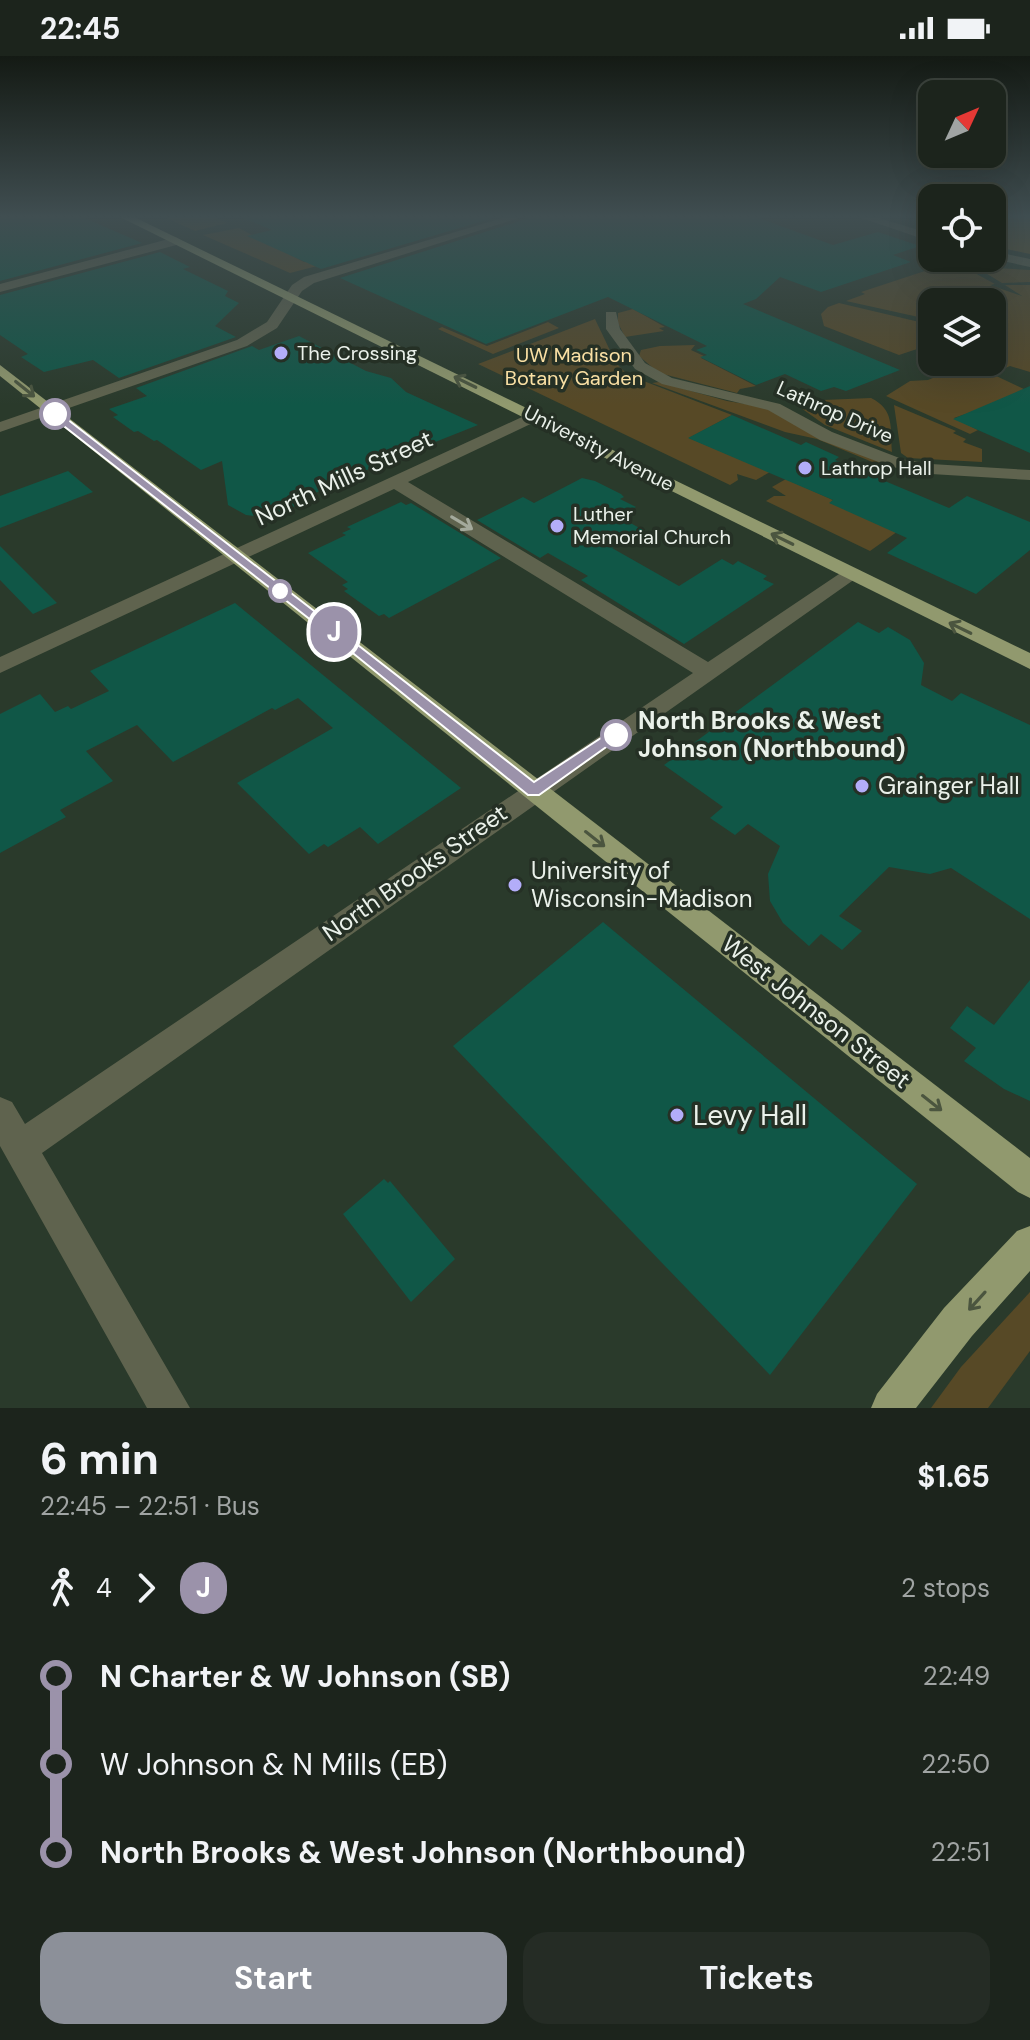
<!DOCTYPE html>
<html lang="en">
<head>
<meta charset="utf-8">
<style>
	:root { --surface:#1c241c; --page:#252c25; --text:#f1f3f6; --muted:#a0a4a3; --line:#3a413b; --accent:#8c9099 }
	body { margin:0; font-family:"DM Sans",sans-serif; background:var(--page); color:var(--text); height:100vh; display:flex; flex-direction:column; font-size:30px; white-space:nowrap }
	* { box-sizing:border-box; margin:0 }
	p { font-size:26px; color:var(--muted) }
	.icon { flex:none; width:44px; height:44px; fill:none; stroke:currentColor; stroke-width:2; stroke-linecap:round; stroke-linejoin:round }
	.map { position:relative; height:1352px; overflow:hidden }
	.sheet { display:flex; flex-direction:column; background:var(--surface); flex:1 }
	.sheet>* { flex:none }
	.badge { padding:0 16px; border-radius:26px; font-size:28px; line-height:52px }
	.needle { width:52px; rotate:46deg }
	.buttons { position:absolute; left:918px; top:24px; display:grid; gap:16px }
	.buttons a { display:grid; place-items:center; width:88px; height:88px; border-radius:16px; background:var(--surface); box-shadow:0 8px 32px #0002,0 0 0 2px var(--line); font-size:40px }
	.map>.badge { position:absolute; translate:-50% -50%; box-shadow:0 0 0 4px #fff }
	.legs { display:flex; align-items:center; gap:12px; height:88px; padding:0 40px; font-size:26px }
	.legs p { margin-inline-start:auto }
	.overview { display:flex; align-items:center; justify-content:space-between; height:136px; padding:0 40px }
	h1 { font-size:44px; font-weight:700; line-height:60px }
	.button { display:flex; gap:16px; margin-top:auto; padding:16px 40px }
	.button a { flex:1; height:92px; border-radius:24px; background:var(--accent); color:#fff; font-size:32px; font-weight:700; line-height:92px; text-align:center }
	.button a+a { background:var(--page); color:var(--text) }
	ul { padding:0 40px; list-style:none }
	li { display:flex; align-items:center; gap:28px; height:88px; font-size:30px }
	li i { display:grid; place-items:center; width:12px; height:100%; margin:0 10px; background:currentColor }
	li i::after { content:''; width:20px; height:20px; margin:-10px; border:6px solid; border-radius:50%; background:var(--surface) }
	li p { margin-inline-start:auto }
	li:first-child i { background:linear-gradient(#0000 50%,currentColor 0) }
	li:last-child i { background:linear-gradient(currentColor 50%,#0000 0) }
	.status { display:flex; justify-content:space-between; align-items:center; height:56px; padding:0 40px; background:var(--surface); direction:ltr }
	.status svg { height:22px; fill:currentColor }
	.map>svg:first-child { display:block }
</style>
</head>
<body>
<div class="status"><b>22:45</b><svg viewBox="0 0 49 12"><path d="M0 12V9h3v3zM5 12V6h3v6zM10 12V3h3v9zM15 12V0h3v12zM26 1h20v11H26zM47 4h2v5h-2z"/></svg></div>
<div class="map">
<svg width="1030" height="1352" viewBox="0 0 1030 1352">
	<rect width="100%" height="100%" fill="#253025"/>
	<path fill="#2a3a2b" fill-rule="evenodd" d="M0 160H932V202H992V160H1030V1352H0ZM932 246H992V306H932Z"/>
	<g fill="#574926">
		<polygon points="162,160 211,160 227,167 195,175"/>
		<polygon points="239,172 304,206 337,196 333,206 290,217 203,179"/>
		<polygon points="973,206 996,212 1030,214 1030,226 1002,227 974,210"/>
		<polygon points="958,208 995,228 990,229 1022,240 1005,229 1030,229 1030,316 1010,310 992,318 1030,336 954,362 978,374 970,378 886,340 910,325 928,324 971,306 992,306 992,297 1004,293 992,287 992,246 932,246 932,264 846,245 865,238 861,236 937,211 944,213"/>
		<polygon points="839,247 932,269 932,288 899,299 824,270 821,258 828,251"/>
		<polygon points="633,253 665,271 659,272 664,275 625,281 618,267 618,257"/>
		<polygon points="595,263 616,307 628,319 732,359 689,382 770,416 756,424 737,418 738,424 730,429 478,308"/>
		<polygon points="548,266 559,272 493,298 438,273 442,271 487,290"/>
		<polygon points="695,289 691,294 704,300 701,302 756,330 740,333 737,337 659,317 639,300 641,294 660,290"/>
		<polygon points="659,326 727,345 764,351 816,380 890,410 894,415 817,383 785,376 652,327"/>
		<path d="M871 342C895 354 890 371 892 396L825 369 801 352 823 344Z"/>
		<polygon points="894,349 956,375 953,377 966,383 963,386 982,393 982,406 908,402 901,397"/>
		<polygon points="786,423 833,444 830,447 915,463 870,495 766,445 774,440 786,440 772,431"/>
		<polygon points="1030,1236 1030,1295 988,1352 931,1352 961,1311"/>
	</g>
	<polygon fill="#675422" points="992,160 1030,160 1030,198 992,190"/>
	<g fill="#105747">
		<polygon points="0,160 80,160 142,187 0,225"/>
		<polygon points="239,160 500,160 321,213 247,180 272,174"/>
		<polygon points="528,160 753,160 833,189 878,176 920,190 893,199 911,206 821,236 780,221 756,243 743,248 900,314 846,335 834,331 821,335 785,318 756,329 700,301 707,299 696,294 707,290 608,241 486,288 340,222 526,163"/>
		<polygon points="160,196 190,211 183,213 228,235 225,240 239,247 215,270 236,281 119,322 93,304 44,316 21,301 28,298 0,279 0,239"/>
		<polygon points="299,280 366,315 391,322 406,336 478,369 380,408 311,439 315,441 271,461 263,461 246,459 228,449 222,405 201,414 157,384 154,385 138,375 134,376 113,361 118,359 109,353 147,340 136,332 252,290 259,294"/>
		<polygon points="1030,330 1030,397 953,363"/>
		<polygon points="732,359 801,389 806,386 839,401 835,404 949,452 967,440 1030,466 1030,494 976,538 887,497 907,482 829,447 833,444 688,382"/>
		<polygon points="68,415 93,436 0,472 0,440"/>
		<polygon points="582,422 595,425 621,438 624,441 620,443 636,451 618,460 643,474 612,492 679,530 722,503 733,509 738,505 767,520 763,523 774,528 684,588 581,524 588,520 548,497 540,502 477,464 523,441 534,447"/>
		<polygon points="401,446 406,449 411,447 501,502 389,562 384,558 379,560 344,535 348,533 342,529 348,526 308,497 346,479 342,477 351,473 347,471"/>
		<polygon points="0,490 57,547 33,558 0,524"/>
		<polygon points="235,547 461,732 378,788 360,771 328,791 324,788 309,798 237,727 333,672 298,642 275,654 272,652 173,706 137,669 86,695 113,725 60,754 66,761 0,797 0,658 40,638 55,656 68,650 71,653 109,635 90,615"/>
		<polygon points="858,566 879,577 888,571 910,584 924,607 921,629 952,645 961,637 1030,669 1030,863 951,812 930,818 889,811 839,860 862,875 842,894 821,878 809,890 783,867 770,845 768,818 780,790 748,768 735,779 710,762 723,751 664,709"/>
		<polygon points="603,866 917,1128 770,1319 453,990"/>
		<polygon points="1030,924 1030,1045 1004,1033 964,1005 976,992 950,972 967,950 994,969"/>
		<polygon points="384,1123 388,1127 390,1125 455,1203 411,1246 343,1158"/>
	</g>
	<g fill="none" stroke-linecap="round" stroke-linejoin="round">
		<g fill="#5f634e" fill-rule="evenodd">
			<polygon points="509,160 525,160 314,227 302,235 277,272 247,290 0,376 0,366 237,284 267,266 292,229 304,221"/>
			<polygon points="856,160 872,160 932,178 932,186"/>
			<polygon points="176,181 182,185 180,188 0,236 0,228"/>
			<polygon points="992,195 1030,203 1030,211 989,202 992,202"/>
			<polygon points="606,256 616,256 620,273 645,307 672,322 780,348 832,376 902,403 931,408 1030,414 1030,424 931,418 892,411 820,384 768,354 662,328 635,313 606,273"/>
			<polygon points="535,355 543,360 541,363 408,426 708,606 845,514 852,512 862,518 42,1097 190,1352 147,1352 0,1090 0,1041 12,1046 25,1068 693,617 394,433 0,617 0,601"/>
		</g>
		<g fill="#91996e" fill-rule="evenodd">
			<polygon points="118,160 132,160 1030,597 1030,613"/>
			<polygon points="0,309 1030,1102 1030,1142 1018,1136 0,320"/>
			<polygon points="1030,1170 1030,1215 972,1280 916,1352 871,1352 877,1338 944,1252 1017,1175"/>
		</g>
	</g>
	<defs><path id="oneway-shaft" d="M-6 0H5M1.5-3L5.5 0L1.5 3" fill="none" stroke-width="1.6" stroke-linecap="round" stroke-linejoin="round" transform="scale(2)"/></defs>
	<g stroke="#4b553f">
		<use href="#oneway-shaft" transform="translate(465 326) rotate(-154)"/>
		<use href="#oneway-shaft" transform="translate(25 333) rotate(39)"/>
		<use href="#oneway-shaft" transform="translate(782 483) rotate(-154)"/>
		<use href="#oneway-shaft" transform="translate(960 572) rotate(-154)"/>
		<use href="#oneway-shaft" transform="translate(595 783) rotate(38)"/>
		<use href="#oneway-shaft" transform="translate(932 1047) rotate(38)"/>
		<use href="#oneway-shaft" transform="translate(977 1245) rotate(132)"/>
	</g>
	<use stroke="#a4aa9c" href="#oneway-shaft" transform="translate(462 467) rotate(31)"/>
	<linearGradient id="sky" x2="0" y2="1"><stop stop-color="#141a14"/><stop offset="0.46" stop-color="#404e51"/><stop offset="1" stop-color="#404e51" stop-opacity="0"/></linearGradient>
	<rect width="1030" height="349" fill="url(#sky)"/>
	<polygon fill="#9b92aa" stroke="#fff" stroke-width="2" points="51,356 58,356 534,726 610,676 621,676 623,679 539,739 528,739 349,594 51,360"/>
	<g fill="#b3adf9" stroke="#253025" stroke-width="3">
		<circle cx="281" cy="297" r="8"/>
		<circle cx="805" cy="412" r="8"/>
		<circle cx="557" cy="470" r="8"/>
		<circle cx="862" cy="730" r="8"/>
		<circle cx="515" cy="829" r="8"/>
		<circle cx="677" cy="1059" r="8"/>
	</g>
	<g fill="#fff" stroke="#9b92aa" stroke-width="4">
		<circle cx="55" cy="358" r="14"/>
		<circle cx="280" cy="535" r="10"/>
		<circle cx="616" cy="679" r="14"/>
	</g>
	<g text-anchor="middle" stroke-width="7" stroke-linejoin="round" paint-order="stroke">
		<g font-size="20" fill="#eaf1ea" stroke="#253025" text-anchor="start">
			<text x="297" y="304">The Crossing</text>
			<text x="821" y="419">Lathrop Hall</text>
			<text x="573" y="465">Luther<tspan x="573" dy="23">Memorial Church</tspan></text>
		</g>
		<g font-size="20" fill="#fae0a4" stroke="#253025">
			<text x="574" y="306">UW Madison<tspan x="574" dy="23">Botany Garden</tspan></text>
		</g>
		<g font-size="20" fill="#eaf1ea" stroke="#253025">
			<text transform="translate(835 356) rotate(24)" y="7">Lathrop Drive</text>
			<text transform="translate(599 392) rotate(27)" y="7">University Avenue</text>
		</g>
		<g font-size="24" fill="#eaf1ea" stroke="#253025">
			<text transform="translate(344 422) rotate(-25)" y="8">North Mills Street</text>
			<text transform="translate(415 817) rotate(-35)" y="8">North Brooks Street</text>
			<text transform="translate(816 956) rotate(38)" y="8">West Johnson Street</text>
		</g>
		<g font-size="24" font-weight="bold" fill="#eaf1ea" stroke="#253025" text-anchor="start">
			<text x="638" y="673">North Brooks &amp; West<tspan x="638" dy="28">Johnson (Northbound)</tspan></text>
		</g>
		<g font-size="24" fill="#eaf1ea" stroke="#253025" text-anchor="start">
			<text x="878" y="738">Grainger Hall</text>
			<text x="531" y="823">University of<tspan x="531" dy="28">Wisconsin-Madison</tspan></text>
		</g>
		<g font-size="28" fill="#eaf1ea" stroke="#253025" text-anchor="start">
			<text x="693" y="1069">Levy Hall</text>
		</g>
	</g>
</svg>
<div class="buttons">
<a><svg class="needle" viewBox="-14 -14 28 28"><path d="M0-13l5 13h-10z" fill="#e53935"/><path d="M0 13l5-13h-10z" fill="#a0a4a3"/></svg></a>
<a><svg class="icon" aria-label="locate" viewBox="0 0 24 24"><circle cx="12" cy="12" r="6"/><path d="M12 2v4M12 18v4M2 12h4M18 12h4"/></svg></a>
<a><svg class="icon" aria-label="layers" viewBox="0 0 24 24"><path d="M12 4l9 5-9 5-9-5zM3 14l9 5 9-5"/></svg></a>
</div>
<b class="badge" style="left:334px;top:576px;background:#9b92aa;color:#fff">J</b>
</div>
<section class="sheet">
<div class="overview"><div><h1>6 min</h1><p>22:45 – 22:51 · Bus</p></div><b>$1.65</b></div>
<div class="legs"><svg class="icon" aria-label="walk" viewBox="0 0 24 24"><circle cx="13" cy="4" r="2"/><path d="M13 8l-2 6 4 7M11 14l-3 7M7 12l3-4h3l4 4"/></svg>4<svg class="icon" aria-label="forward" viewBox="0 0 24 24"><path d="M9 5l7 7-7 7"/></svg><b class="badge" style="background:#9b92aa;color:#fff">J</b><p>2 stops</p></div>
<ul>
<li><i style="color:#9b92aa"></i><b>N Charter &amp; W Johnson (SB)</b><p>22:49</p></li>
<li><i style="color:#9b92aa"></i><span>W Johnson &amp; N Mills (EB)</span><p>22:50</p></li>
<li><i style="color:#9b92aa"></i><b>North Brooks &amp; West Johnson (Northbound)</b><p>22:51</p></li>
</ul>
<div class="button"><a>Start</a><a>Tickets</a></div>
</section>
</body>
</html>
